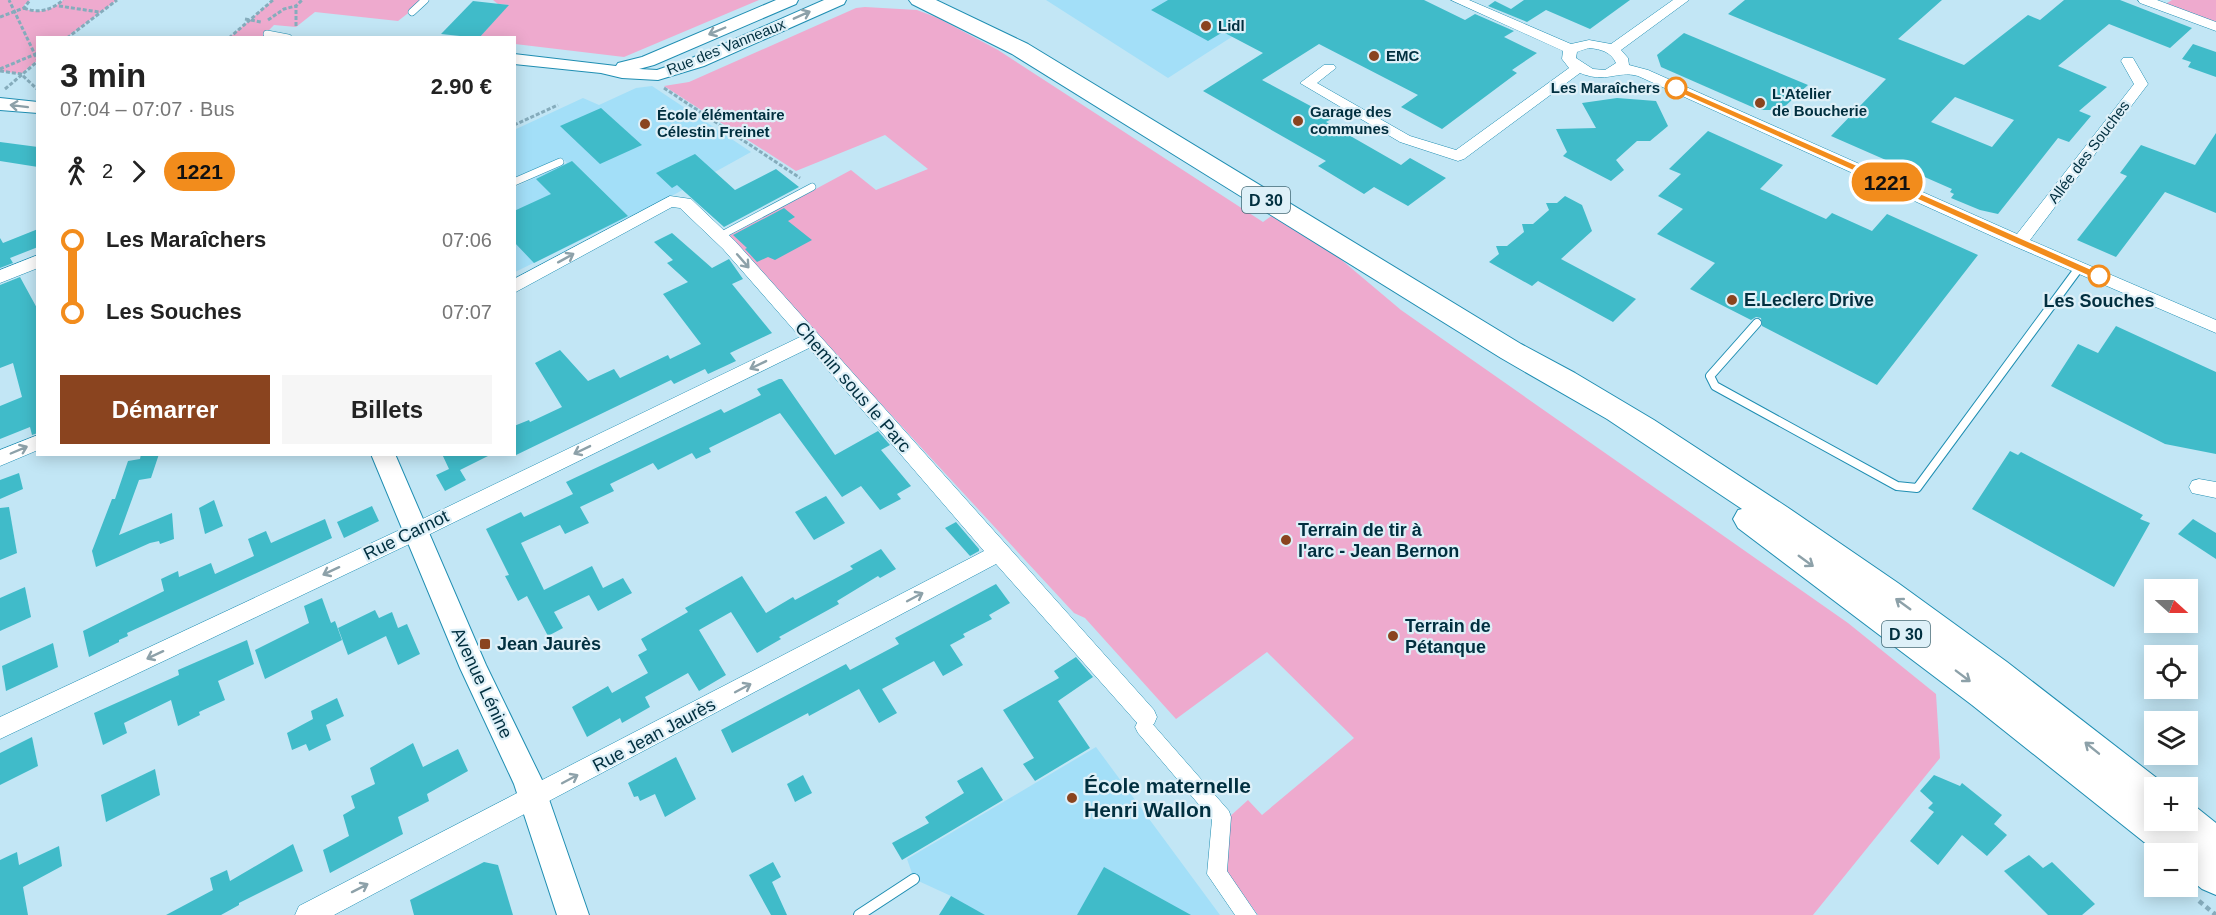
<!DOCTYPE html>
<html lang="fr">
<head>
<meta charset="utf-8">
<style>
	:root { --surface:#fff; --page:#f6f6f6; --text:#222; --muted:#767676; --accent:#8a441f }
	body { margin:0; font-family:Helvetica,sans-serif; background:var(--page); color:var(--text); height:100vh; display:flex; flex-direction:column; font-size:22px; white-space:nowrap }
	* { box-sizing:border-box; margin:0 }
	p { font-size:20px; color:var(--muted) }
	.icon { flex:none; width:33px; height:33px; fill:none; stroke:currentColor; stroke-width:2; stroke-linecap:round; stroke-linejoin:round }
	.map { position:relative; flex:1; overflow:hidden }
	.drawer { position:absolute; left:36px; top:36px; width:480px; height:420px; display:flex; flex-direction:column; background:var(--surface); border-radius:0px; box-shadow:0 3px 15px #0003 }
	.drawer>* { flex:none }
	.badge { padding:0 12px; border-radius:20px; font-size:21px; line-height:39px }
	.needle { width:39px; rotate:111deg }
	.fabs { position:absolute; left:2144px; top:579px; display:grid; gap:12px }
	.fabs a { display:grid; place-items:center; width:54px; height:54px; border-radius:0px; background:var(--surface); box-shadow:0 3px 15px #0003; font-size:30px }
	.map>.badge { position:absolute; translate:-50% -50%; box-shadow:0 0 0 3px #fff }
	.legs { display:flex; align-items:center; gap:9px; height:66px; padding:0 24px; font-size:20px }
	.legs p { margin-inline-start:auto }
	.overview { display:flex; align-items:center; justify-content:space-between; height:102px; padding:0 24px }
	h1 { font-size:33px; font-weight:700; line-height:45px }
	.button { display:flex; gap:12px; margin-top:auto; padding:12px 24px }
	.button a { flex:1; height:69px; border-radius:0px; background:var(--accent); color:#fff; font-size:24px; font-weight:700; line-height:69px; text-align:center }
	.button a+a { background:var(--page); color:var(--text) }
	ul { padding:0 24px; list-style:none }
	li { display:flex; align-items:center; gap:21px; height:72px; font-size:22px }
	li i { display:grid; place-items:center; width:9px; height:100%; margin:0 8px; background:currentColor }
	li i::after { content:''; width:15px; height:15px; margin:-8px; border:4px solid; border-radius:50%; background:var(--surface) }
	li p { margin-inline-start:auto }
	li:first-child i { background:linear-gradient(#0000 50%,currentColor 0) }
	li:last-child i { background:linear-gradient(currentColor 50%,#0000 0) }
	.map>svg:first-child { display:block }
</style>
</head>
<body>
<div class="map">
<svg width="2216" height="915" viewBox="0 0 2216 915">
	<rect width="100%" height="100%" fill="#c2e6f5"/>
	<g fill="#a3dff8">
		<polygon points="1046,0 1289,0 1168,78"/>
		<polygon points="652,86 751,152 668,198 515,272 515,187 567,163 562,158 515,178 514,130 583,98 599,105 636,88"/>
		<polygon points="1096,747 1220,915 939,915 951,896 914,879 907,859"/>
	</g>
	<g fill="#eeaace">
		<path d="M0 0H30L24 5V8C36 15 54 10 63 0H117L67 37 38 38 37 53 35 54 37 61 21 74 0 71Z"/>
		<polygon points="273,0 425,0 398,21 315,12 296,27 274,25 262,37 229,38"/>
		<polygon points="493,0 759,0 624,57 515,44 514,38 479,38 508,5 498,4"/>
		<polygon points="2172,0 2216,0 2216,27 2162,6"/>
		<polygon points="865,7 917,10 938,18 998,50 1263,222 1281,209 1401,310 1848,623 1936,694 1940,758 1813,915 1258,915 1227,873 1227,819 1248,800 1262,815 1354,738 1267,652 1176,719 1085,618 1074,613 727,237 851,170 876,190 928,169 885,135 796,171 664,86 689,82 856,8"/>
	</g>
	<g fill="#40bbc9" fill-rule="evenodd">
		<polygon points="1168,0 1424,0 1465,20 1475,14 1514,31 1504,37 1537,53 1512,70 1517,73 1442,129 1401,107 1418,95 1319,44 1262,80 1333,118 1326,122 1401,165 1410,158 1446,178 1408,206 1374,187 1364,194 1318,166 1326,161 1203,91 1263,53 1223,32 1208,41 1151,10"/>
		<polygon points="1524,0 1630,0 1590,29 1546,10 1527,22 1488,6 1495,1 1511,9"/>
		<path d="M1745 0H1942L1898 39 1964 65 2028 15 2040 20 2064 0H2120L2192 28 2170 48 2109 24 2058 66 2107 87 2079 111 2091 116 2069 142 2058 138 1998 214 1980 210 1951 198 1954 194 1950 192 1952 189 1831 136 1886 79 1728 14ZM1955 97 2014 120 1992 147 1931 122Z"/>
		<polygon points="473,1 509,5 479,38 441,34"/>
		<polygon points="1684,33 1808,85 1781,110 1759,110 1661,67 1657,55"/>
		<polygon points="2193,44 2216,52 2216,77 2188,67 2191,62 2182,59"/>
		<polygon points="1617,98 1656,101 1668,126 1650,141 1637,141 1616,160 1624,170 1611,181 1563,156 1567,152 1556,129 1596,128 1582,103"/>
		<polygon points="601,108 642,145 600,164 560,126"/>
		<polygon points="1708,131 1783,165 1760,189 1826,219 1832,213 1872,231 1887,214 1978,255 1877,385 1762,326 1761,318 1756,317 1751,320 1690,289 1715,263 1657,234 1683,209 1658,196 1681,174 1669,169"/>
		<polygon points="2216,133 2216,213 2165,192 2116,257 2077,240 2127,176 2120,173 2141,145 2195,165"/>
		<polygon points="0,142 38,147 38,167 0,161"/>
		<polygon points="695,154 735,190 776,169 799,187 724,227 677,185 672,188 656,173"/>
		<polygon points="572,161 628,216 534,263 514,242 514,211 551,194 536,179"/>
		<polygon points="1565,196 1582,205 1592,231 1561,259 1636,299 1613,322 1538,281 1532,286 1489,262 1499,254 1496,246 1507,246 1524,232 1522,224 1533,224 1549,210 1546,203 1557,203"/>
		<polygon points="784,208 795,217 788,221 812,240 775,260 768,257 757,262 745,249 747,248 733,235"/>
		<polygon points="38,229 38,247 10,258 13,263 0,268 0,238 3,243"/>
		<polygon points="672,233 712,268 729,259 743,279 732,284 772,333 730,353 736,361 708,374 705,369 674,384 671,380 514,456 514,426 529,420 530,422 562,407 535,363 560,350 588,381 614,369 620,378 668,355 670,359 701,344 663,294 688,282 667,263 673,260 654,242"/>
		<polygon points="20,277 38,310 38,433 32,435 30,427 0,439 0,406 22,397 13,363 0,368 0,285"/>
		<polygon points="2116,326 2216,372 2216,454 2165,444 2051,386 2078,344 2098,353"/>
		<polygon points="779,379 782,379 835,455 878,431 890,445 881,450 911,486 897,494 901,499 880,510 861,486 842,497 780,413 709,448 711,452 696,459 692,453 658,470 653,463 610,484 614,491 580,507 589,523 565,534 560,525 521,543 544,590 592,566 603,588 623,578 632,593 598,611 589,595 554,612 563,628 548,636 527,596 518,601 505,576 509,575 486,529 521,512 524,517 573,494 566,482 721,409 724,413 761,395 757,389"/>
		<polygon points="2010,451 2018,455 2021,452 2143,515 2140,519 2150,523 2114,587 1972,509"/>
		<polygon points="141,454 159,454 151,478 139,480 119,535 172,513 174,539 160,544 159,541 150,543 96,567 92,551 112,499 115,499 128,461 140,459"/>
		<polygon points="442,454 492,454 460,470 466,480 445,491 436,475 449,469"/>
		<polygon points="19,473 23,489 0,499 0,480"/>
		<polygon points="826,496 845,523 814,540 795,512"/>
		<polygon points="214,500 223,526 205,534 199,508"/>
		<polygon points="372,506 379,521 344,538 337,522"/>
		<polygon points="9,507 17,553 0,560 0,508"/>
		<polygon points="325,519 332,538 127,633 128,636 119,640 119,642 89,657 83,631 164,591 161,579 178,571 179,577 211,563 215,574 254,556 248,539 266,531 271,543"/>
		<polygon points="2193,519 2216,533 2216,559 2178,534"/>
		<polygon points="956,522 979,549 979,551 970,556 945,528"/>
		<polygon points="881,549 896,569 880,578 878,576 837,601 839,604 779,637 781,639 757,653 731,612 699,630 726,675 699,691 688,673 645,697 650,707 622,723 620,718 587,737 572,707 608,686 612,693 648,673 638,655 647,650 641,639 688,612 685,608 742,576 766,613 793,597 795,600 853,569 850,566"/>
		<polygon points="996,584 1010,603 989,615 992,619 963,634 965,637 950,645 963,665 943,676 934,661 882,689 897,713 879,723 859,689 809,716 808,713 732,753 721,730 846,664 850,670 899,644 895,638"/>
		<polygon points="25,587 31,617 0,631 0,598"/>
		<polygon points="322,598 331,623 335,621 342,640 265,679 255,650 309,623 304,606"/>
		<polygon points="375,610 379,618 392,612 398,628 407,624 420,654 398,665 386,636 348,655 338,628"/>
		<polygon points="247,640 254,664 218,681 225,700 199,712 200,715 178,726 171,700 124,723 127,733 103,745 94,713 179,675 178,670"/>
		<polygon points="53,643 58,667 6,691 2,666"/>
		<polygon points="1076,657 1093,677 1058,701 1090,748 1035,781 1023,764 1034,758 1003,710 1059,678 1054,671"/>
		<polygon points="337,698 344,716 326,725 331,740 309,751 306,744 292,750 287,733 313,719 311,711"/>
		<polygon points="32,737 38,766 0,785 0,753"/>
		<polygon points="413,743 423,767 458,749 468,771 427,794 429,801 398,817 403,834 330,873 323,850 349,836 343,815 355,808 351,796 375,784 370,768"/>
		<polygon points="676,757 696,799 665,817 655,794 640,801 638,796 634,797 628,783"/>
		<polygon points="982,767 1003,800 902,860 892,843 929,823 925,817 964,793 957,781"/>
		<polygon points="155,769 160,795 106,822 101,795"/>
		<polygon points="803,775 812,793 795,802 787,784"/>
		<polygon points="1934,775 1960,786 1962,783 2002,815 1994,824 2007,835 1987,856 1962,835 1938,865 1910,841 1934,812 1928,808 1933,803 1920,791"/>
		<polygon points="293,844 303,871 239,903 239,905 221,915 166,915 213,890 210,878 227,870 230,881"/>
		<polygon points="59,846 62,866 23,887 28,915 0,915 0,860 17,852 19,865"/>
		<polygon points="2029,855 2043,868 2052,862 2095,904 2082,915 2048,915 2004,871"/>
		<polygon points="484,862 498,865 513,915 414,915 410,900"/>
		<polygon points="773,862 781,877 772,882 787,915 771,915 749,875"/>
		<polygon points="1104,867 1191,915 1077,915"/>
		<polygon points="951,896 985,915 939,915"/>
	</g>
	<g fill="none" stroke-linecap="round" stroke-linejoin="round">
		<g stroke="#1f8eb2" stroke-width="8">
			<g id="service-far2">
				<polyline points="412,12 425,0"/>
				<polyline points="267,34 288,38"/>
				<polyline points="514,182 560,162"/>
				<polyline points="720,236 812,187"/>
			</g>
		</g>
		<g stroke="#1f8eb2" stroke-width="10">
			<polyline id="service-far1" points="1757,323 1710,376 1715,386 1897,486 1917,488 2079,268"/>
		</g>
		<g stroke="#1f8eb2" stroke-width="12">
			<polyline id="service" points="859,915 914,879"/>
		</g>
		<g stroke="#1f8eb2" stroke-width="1">
			<polygon id="pedestrian" points="1144,719 1150,721 1229,811 1231,817 1227,871 1257,915 1235,915 1207,874 1212,820 1138,733 1135,727 1138,721"/>
		</g>
		<g stroke="#1f8eb2" stroke-width="1">
			<g id="minor">
				<path d="M1451 0H1469L1571 44 1589 40 1611 44 1673 0H1689L1621 50 1628 58 1629 65 1648 70 2017 234 2134 84 2121 61 2123 58H2133L2148 84 2030 240 2216 320V333L2014 246 1638 76C1616 70 1607 84 1580 73L1464 159 1458 161 1400 142 1300 83 1324 65H1334L1336 68 1317 83 1410 136 1456 150 1569 68 1562 59 1563 51ZM1589 48C1601 49 1611 52 1616 63L1605 70 1593 69 1576 58 1577 52Z"/>
				<polygon points="2138,0 2157,0 2216,22 2216,31 2140,3"/>
				<polygon points="670,196 691,199 735,241 1154,710 1157,717 1154,724 1146,727 1138,724 996,564 334,915 295,915 299,906 984,551 809,348 422,538 0,739 0,717 408,526 800,337 723,249 680,208 672,207 514,293 514,279"/>
				<polygon points="38,255 38,268 0,283 0,270"/>
				<polygon points="38,435 38,450 0,466 0,450"/>
				<polygon points="2199,479 2216,482 2216,498 2192,493 2189,487 2192,481"/>
			</g>
		</g>
		<g stroke="#1f8eb2" stroke-width="2">
			<g id="tertiary">
				<polygon points="776,0 798,0 796,4 654,65 639,69 657,70 692,58 824,0 846,0 844,4 704,66 658,80 622,78 601,73 514,64 514,54 616,66 618,63 642,57"/>
				<polygon points="0,98 38,102 38,113 0,110"/>
				<polygon points="371,454 395,454 486,665 543,782 589,915 557,915 514,784 460,668"/>
			</g>
		</g>
		<g stroke="#1f8eb2" stroke-width="2">
			<polygon id="primary" points="909,0 936,0 1028,44 1521,344 1575,373 1654,420 1787,507 1898,583 2007,662 2167,786 2168,788 2154,788 2154,820 2187,820 2187,804 2196,807 2216,823 2216,895 2202,889 2187,877 2187,854 2159,854 1972,705 1738,528 1733,519 1738,510 1742,509 1607,419 1501,358 1012,54 912,4"/>
		</g>
		<g stroke="#85acbc" stroke-width="3" stroke-dasharray="4 2" stroke-linecap="butt">
			<polyline points="59,6 99,12"/>
			<path d="M24 8C38 14 52 10 63 0"/>
			<polyline points="0,17 24,8 30,0"/>
			<polyline points="245,19 261,22"/>
			<polyline points="268,20 284,9 296,6"/>
			<polyline points="296,26 296,6 302,0"/>
			<polyline points="67,38 117,0"/>
			<polyline points="229,38 273,0"/>
			<polyline points="0,69 38,53"/>
			<polyline points="0,71 21,74 38,90"/>
			<polyline points="664,88 800,178"/>
			<polyline points="5,89 38,61 9,0"/>
			<polyline points="514,125 558,105"/>
		</g>
		<polyline stroke="#85acbc" stroke-width="4.5" stroke-dasharray="5 4" stroke-linecap="butt" points="2199,901 2216,915"/>
		<use href="#service-far2" stroke="#fff" stroke-width="7"/>
		<use href="#service-far1" stroke="#fff" stroke-width="8"/>
		<use href="#service" stroke="#fff" stroke-width="10"/>
		<use href="#pedestrian" fill="#fff" fill-rule="evenodd"/>
		<use href="#minor" fill="#fff" fill-rule="evenodd"/>
		<use href="#tertiary" fill="#fff" fill-rule="evenodd"/>
		<use href="#primary" fill="#fff" fill-rule="evenodd"/>
	</g>
	<defs><path id="oneway-shaft" d="M-6 0H5M1.5-3L5.5 0L1.5 3" fill="none" stroke-width="1.6" stroke-linecap="round" stroke-linejoin="round" transform="scale(1.5)"/></defs>
	<g stroke="#8da1a9">
		<use href="#oneway-shaft" transform="translate(802 15) rotate(-24)"/>
		<use href="#oneway-shaft" transform="translate(717 31) rotate(157)"/>
		<use href="#oneway-shaft" transform="translate(19 106) rotate(-173)"/>
		<use href="#oneway-shaft" transform="translate(566 258) rotate(-29)"/>
		<use href="#oneway-shaft" transform="translate(743 261) rotate(49)"/>
		<use href="#oneway-shaft" transform="translate(758 365) rotate(154)"/>
		<use href="#oneway-shaft" transform="translate(19 450) rotate(-23)"/>
		<use href="#oneway-shaft" transform="translate(582 450) rotate(154)"/>
		<use href="#oneway-shaft" transform="translate(1806 561) rotate(36)"/>
		<use href="#oneway-shaft" transform="translate(331 571) rotate(155)"/>
		<use href="#oneway-shaft" transform="translate(915 597) rotate(-28)"/>
		<use href="#oneway-shaft" transform="translate(1903 604) rotate(-144)"/>
		<use href="#oneway-shaft" transform="translate(155 655) rotate(155)"/>
		<use href="#oneway-shaft" transform="translate(1963 676) rotate(37)"/>
		<use href="#oneway-shaft" transform="translate(743 688) rotate(-28)"/>
		<use href="#oneway-shaft" transform="translate(2092 748) rotate(-141)"/>
		<use href="#oneway-shaft" transform="translate(570 779) rotate(-28)"/>
		<use href="#oneway-shaft" transform="translate(360 888) rotate(-27)"/>
	</g>
	<polygon fill="#f28c1c" stroke="#fff" stroke-width="1.5" points="1676,85 2102,274 2104,276 2102,279 2095,279 1673,90 1671,88"/>
	<g fill="#8a441f" stroke="#def0f8" stroke-width="2">
		<circle cx="1206" cy="26" r="6"/>
		<circle cx="1374" cy="56" r="6"/>
		<circle cx="1760" cy="103" r="6"/>
		<circle cx="1298" cy="121" r="6"/>
		<circle cx="645" cy="124" r="6"/>
		<circle cx="1732" cy="300" r="6"/>
		<circle cx="1286" cy="540" r="6"/>
		<circle cx="1393" cy="636" r="6"/>
		<rect x="479" y="638" width="12" height="12" rx="3"/>
		<circle cx="1072" cy="798" r="6"/>
	</g>
	<g fill="#fff" stroke="#f28c1c" stroke-width="3">
		<circle cx="1676" cy="88" r="10"/>
		<circle cx="2099" cy="276" r="10"/>
	</g>
	<g text-anchor="middle" stroke-width="4.5" stroke-linejoin="round" paint-order="stroke">
		<g font-size="15" font-weight="bold" fill="#012f3f" stroke="#def0f8" text-anchor="start">
			<text x="1218" y="31">Lidl</text>
			<text x="1386" y="61">EMC</text>
			<text x="1772" y="99">L'Atelier<tspan x="1772" dy="17">de Boucherie</tspan></text>
			<text x="1310" y="117">Garage des<tspan x="1310" dy="17">communes</tspan></text>
			<text x="657" y="120">École élémentaire<tspan x="657" dy="17">Célestin Freinet</tspan></text>
		</g>
		<g font-size="15" fill="#012f3f" stroke="#def0f8">
			<text transform="translate(726 47) rotate(-22)" y="5">Rue des Vanneaux</text>
			<text transform="translate(2089 152) rotate(-53)" y="5">Allée des Souches</text>
		</g>
		<g font-size="15" font-weight="bold" fill="#012f3f" stroke="#def0f8" text-anchor="end">
			<text x="1660" y="93">Les Maraîchers</text>
		</g>
		<g fill="#def0f8" stroke="#436976" stroke-width="1.5">
			<rect x="1242" y="187" width="48" height="26" rx="4.5"/>
			<rect x="1882" y="621" width="48" height="26" rx="4.5"/>
		</g>
		<g font-size="16" font-weight="bold" fill="#012f3f">
			<text x="1266" y="206">D 30</text>
			<text x="1906" y="640">D 30</text>
		</g>
		<g font-size="18" font-weight="bold" fill="#012f3f" stroke="#def0f8" text-anchor="start">
			<text x="1744" y="306">E.Leclerc Drive</text>
			<text x="1298" y="536">Terrain de tir à<tspan x="1298" dy="21">l'arc - Jean Bernon</tspan></text>
			<text x="1405" y="632">Terrain de<tspan x="1405" dy="21">Pétanque</tspan></text>
			<text x="497" y="650">Jean Jaurès</text>
		</g>
		<g font-size="18" font-weight="bold" fill="#012f3f" stroke="#def0f8">
			<text x="2099" y="307">Les Souches</text>
		</g>
		<g font-size="18" fill="#012f3f" stroke="#def0f8">
			<text transform="translate(853 387) rotate(49)" y="6">Chemin sous le Parc</text>
			<text transform="translate(406 535) rotate(-26)" y="6">Rue Carnot</text>
			<text transform="translate(482 683) rotate(65)" y="6">Avenue Lénine</text>
			<text transform="translate(654 735) rotate(-28)" y="6">Rue Jean Jaurès</text>
		</g>
		<g font-size="21" font-weight="bold" fill="#012f3f" stroke="#def0f8" text-anchor="start">
			<text x="1084" y="793">École maternelle<tspan x="1084" dy="24">Henri Wallon</tspan></text>
		</g>
	</g>
</svg>
<div class="fabs">
<a><svg class="needle" viewBox="-14 -14 28 28"><path d="M0-13l5 13h-10z" fill="#e53935"/><path d="M0 13l5-13h-10z" fill="#767676"/></svg></a>
<a><svg class="icon" aria-label="locate" viewBox="0 0 24 24"><circle cx="12" cy="12" r="6"/><path d="M12 2v4M12 18v4M2 12h4M18 12h4"/></svg></a>
<a><svg class="icon" aria-label="layers" viewBox="0 0 24 24"><path d="M12 4l9 5-9 5-9-5zM3 14l9 5 9-5"/></svg></a>
<a>+</a>
<a>−</a>
</div>
<b class="badge" style="left:1887px;top:182px;background:#f28c1c;color:#111">1221</b>
<section class="drawer">
<div class="overview"><div><h1>3 min</h1><p>07:04 – 07:07 · Bus</p></div><b>2.90 €</b></div>
<div class="legs"><svg class="icon" aria-label="walk" viewBox="0 0 24 24"><circle cx="13" cy="4" r="2"/><path d="M13 8l-2 6 4 7M11 14l-3 7M7 12l3-4h3l4 4"/></svg>2<svg class="icon" aria-label="forward" viewBox="0 0 24 24"><path d="M9 5l7 7-7 7"/></svg><b class="badge" style="background:#f28c1c;color:#111">1221</b></div>
<ul>
<li><i style="color:#f28c1c"></i><b>Les Maraîchers</b><p>07:06</p></li>
<li><i style="color:#f28c1c"></i><b>Les Souches</b><p>07:07</p></li>
</ul>
<div class="button"><a>Démarrer</a><a>Billets</a></div>
</section>
</div>
</body>
</html>
